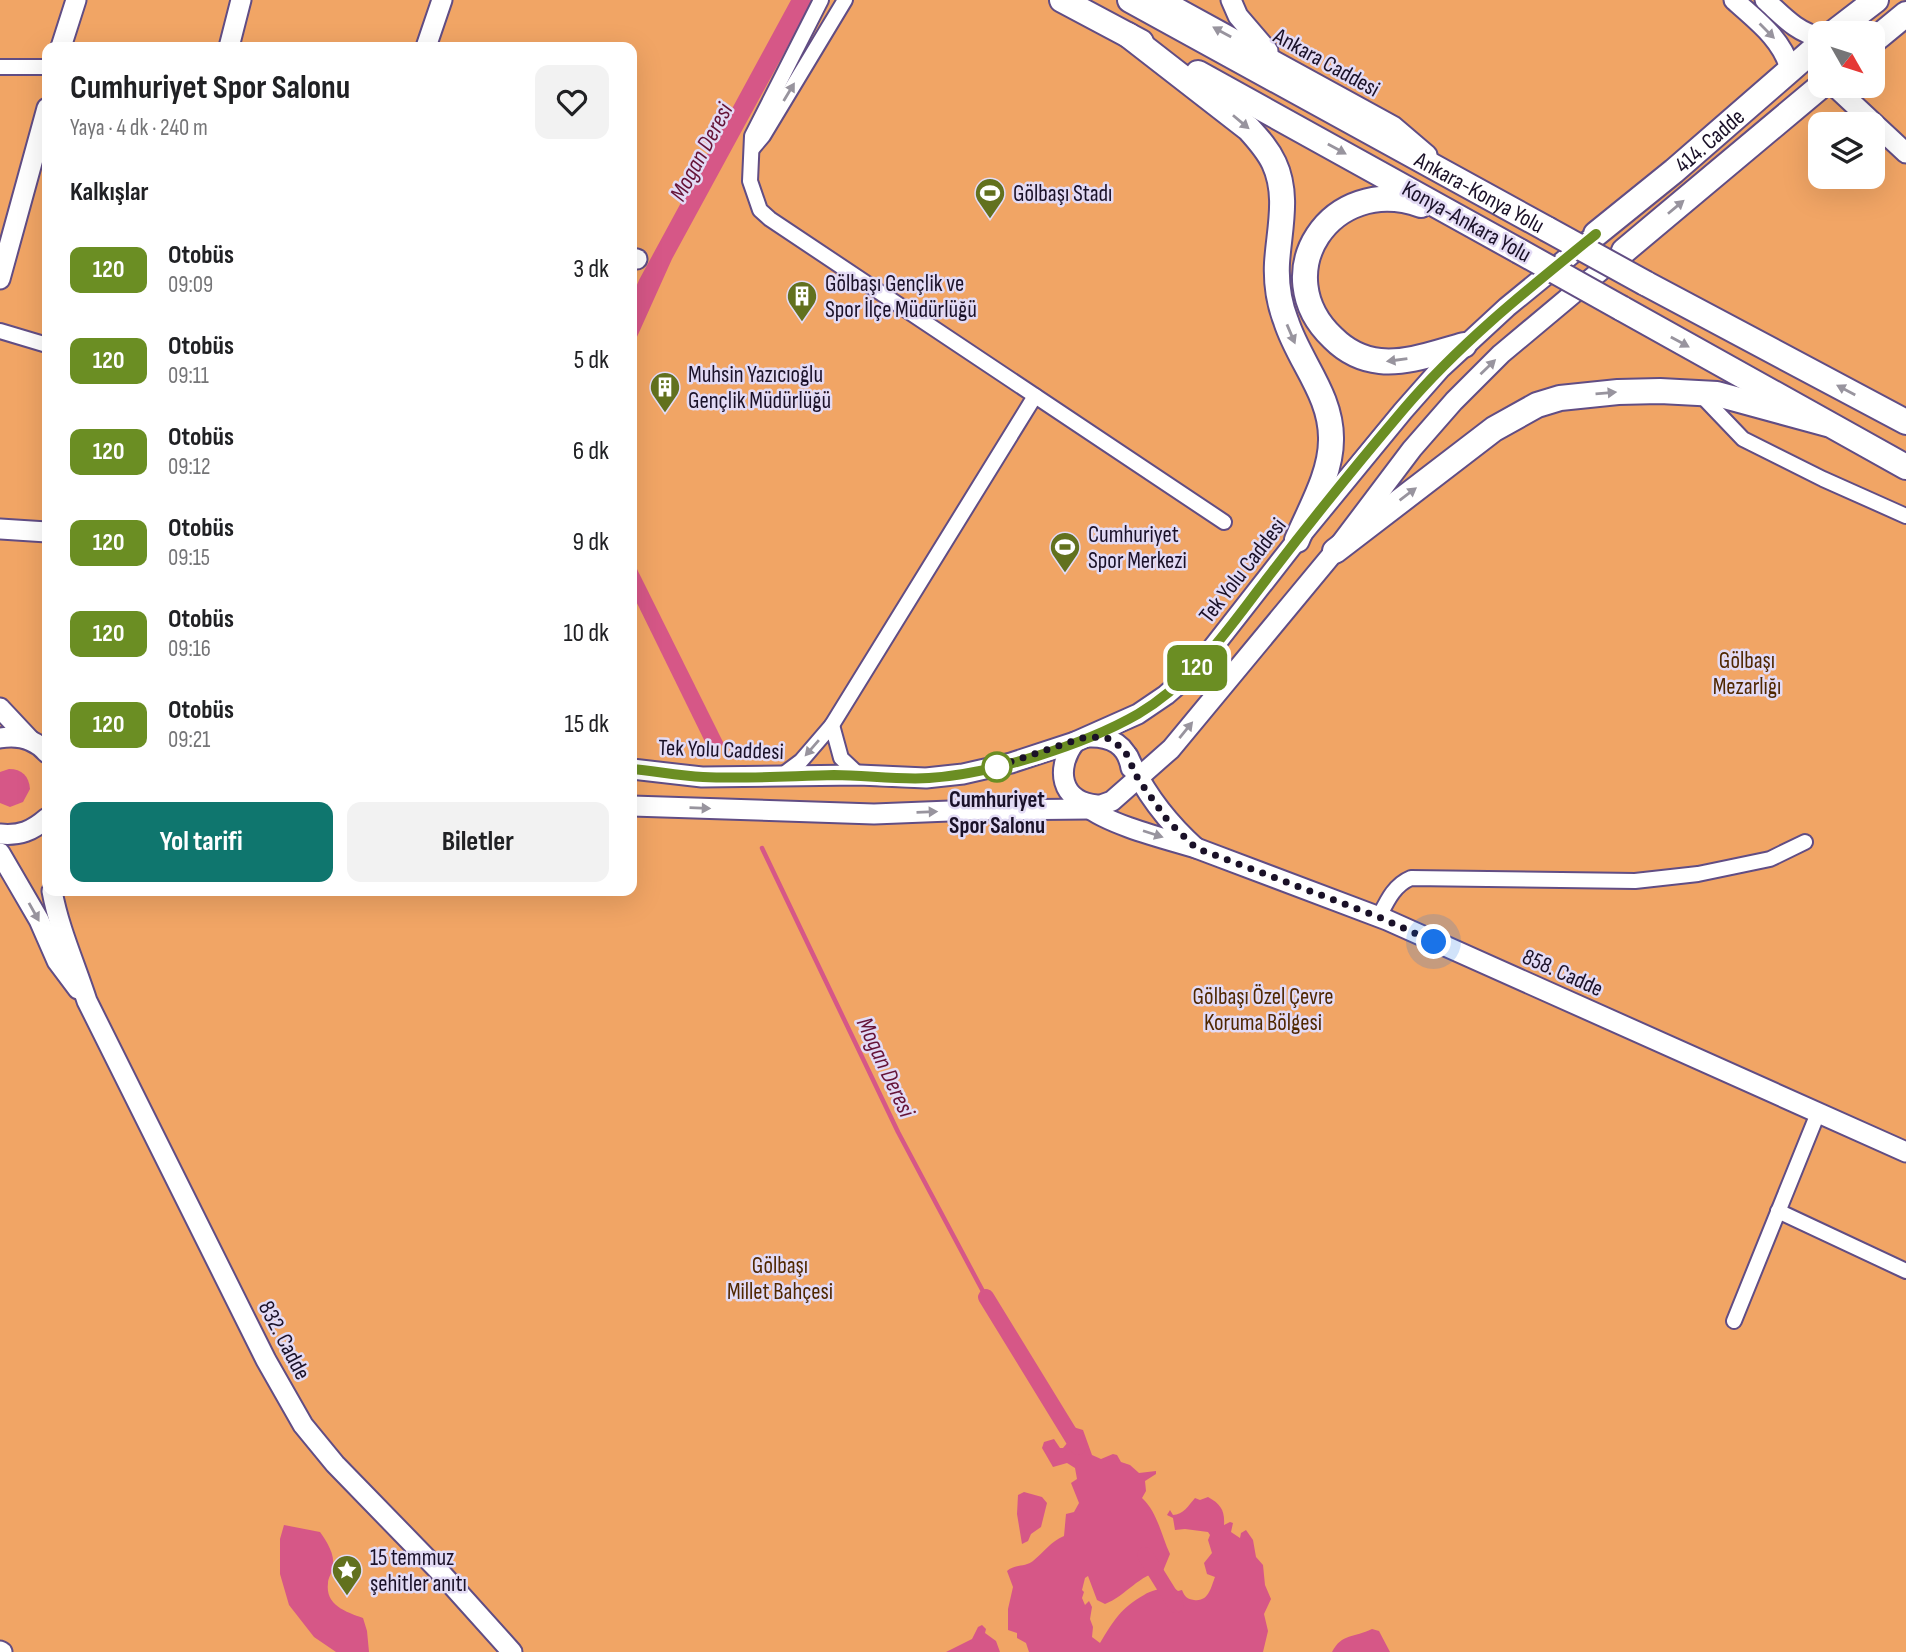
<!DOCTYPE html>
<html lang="tr">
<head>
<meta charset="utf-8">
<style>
	:root { --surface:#fff; --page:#f2f2f2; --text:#202124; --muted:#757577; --accent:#0f766e }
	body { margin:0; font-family:"Sofia Sans Condensed",sans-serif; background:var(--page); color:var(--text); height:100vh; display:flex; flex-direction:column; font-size:26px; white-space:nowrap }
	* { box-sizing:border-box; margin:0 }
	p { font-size:23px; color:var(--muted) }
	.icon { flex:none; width:38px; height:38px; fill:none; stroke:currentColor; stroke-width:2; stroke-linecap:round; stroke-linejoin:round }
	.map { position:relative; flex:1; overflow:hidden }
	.sheet { position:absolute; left:42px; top:42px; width:595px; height:854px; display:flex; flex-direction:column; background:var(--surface); border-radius:14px; box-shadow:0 7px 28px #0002 }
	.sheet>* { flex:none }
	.badge { padding:0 14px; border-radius:10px; font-size:24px; line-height:46px }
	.needle { width:46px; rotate:129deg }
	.buttons { position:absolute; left:1808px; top:21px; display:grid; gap:14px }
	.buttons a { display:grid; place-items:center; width:77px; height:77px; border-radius:14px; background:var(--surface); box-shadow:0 7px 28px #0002; font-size:35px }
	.you { position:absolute; width:35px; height:35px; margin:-18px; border:5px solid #fff; border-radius:50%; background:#1a73e8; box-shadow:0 0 0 10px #1a73e833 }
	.map>.badge { position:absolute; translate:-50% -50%; box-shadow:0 0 0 4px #fff }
	h2 { padding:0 28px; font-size:26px; line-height:63px }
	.round { display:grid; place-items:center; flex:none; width:74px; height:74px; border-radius:14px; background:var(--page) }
	.overview { display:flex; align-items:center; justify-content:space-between; height:119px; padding:0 28px }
	h1 { font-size:33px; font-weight:700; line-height:52px }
	.button { display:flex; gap:14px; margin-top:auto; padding:14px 28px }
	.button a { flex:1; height:80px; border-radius:14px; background:var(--accent); color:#fff; font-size:28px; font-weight:700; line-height:80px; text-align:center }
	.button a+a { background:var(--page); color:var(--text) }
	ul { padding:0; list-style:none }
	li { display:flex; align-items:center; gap:21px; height:91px; padding:0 28px }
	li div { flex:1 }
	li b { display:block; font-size:26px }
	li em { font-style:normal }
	li .badge { min-width:77px; font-weight:700; text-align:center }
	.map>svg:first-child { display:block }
</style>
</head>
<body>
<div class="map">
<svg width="1906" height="1652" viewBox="0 0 1906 1652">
	<rect width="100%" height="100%" fill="#e3dbf5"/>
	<path fill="#f1a565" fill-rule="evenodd" d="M0 0H1906V1652H0ZM1820 33H1872V86H1820ZM47 47H632V891H47ZM1820 124H1872V177H1820Z"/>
	<g fill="#d65787">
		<polygon points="791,0 813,0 672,259 632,348 632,297 639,280"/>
		<polygon points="632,559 724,744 710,752 632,593"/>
		<path d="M9 769C22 769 29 776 30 789L23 802 10 807 0 803V772Z"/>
		<path d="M1073 1427 1083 1430 1092 1455 1101 1459 1113 1454 1117 1455 1121 1462 1130 1465 1139 1473 1156 1471V1474L1145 1481 1146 1491 1142 1498C1158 1513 1161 1535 1170 1554L1163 1571C1139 1574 1126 1596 1105 1604L1097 1600 1088 1576 1085 1578 1082 1590 1084 1592 1082 1598 1085 1605 1089 1601 1092 1607 1090 1619 1093 1627 1092 1637 1100 1643C1115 1619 1120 1609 1144 1595 1151 1590 1162 1589 1170 1585L1178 1591 1182 1590C1185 1597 1187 1599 1194 1600 1209 1602 1211 1587 1215 1577L1207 1574 1204 1563 1212 1553 1208 1540 1210 1535 1208 1532 1185 1529 1175 1530 1173 1518 1167 1515 1170 1510 1173 1515C1183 1515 1189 1505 1195 1498L1200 1500 1208 1497C1221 1504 1225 1511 1224 1525L1230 1522 1233 1523 1231 1532 1240 1538 1241 1533 1246 1530 1253 1540 1256 1557 1263 1565 1265 1585 1271 1599 1264 1614 1268 1631 1263 1652H1029L1026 1643 1017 1638V1633L1008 1630V1609L1013 1587 1007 1571C1015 1564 1026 1567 1033 1561 1043 1553 1051 1541 1064 1536L1066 1514 1074 1512 1079 1503 1071 1483 1077 1479 1075 1468 1067 1463 1053 1467 1042 1448 1044 1442 1054 1439 1060 1448H1063L1068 1442 1064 1433 1066 1429Z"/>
		<polygon points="1024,1492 1042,1497 1047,1503 1041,1527 1031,1534 1028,1541 1022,1544 1017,1514 1018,1495"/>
		<path d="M284 1525 320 1532C327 1542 335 1554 333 1567 332 1573 328 1578 328 1583 325 1605 346 1612 363 1618L367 1631 369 1652H336L314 1637 289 1605 280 1574V1539Z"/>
		<polygon points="982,1625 986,1629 985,1633 996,1641 1000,1652 946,1652 972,1639 978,1627"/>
		<path d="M1372 1629 1379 1631 1390 1652H1332C1342 1633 1354 1638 1372 1629Z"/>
	</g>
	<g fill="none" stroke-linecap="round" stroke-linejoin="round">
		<polyline stroke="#d65787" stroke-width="4.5" points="762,848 898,1132 986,1297"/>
		<g stroke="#d65787" stroke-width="16">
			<polyline points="986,1297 1078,1447"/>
			<polyline points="1145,1555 1176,1605"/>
		</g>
		<g stroke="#614d84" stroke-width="18">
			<g id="street">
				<polyline points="821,0 752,136 750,181 760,210 770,219 1224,522"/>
				<polyline points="0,67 47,67"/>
				<polyline points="752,149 763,136 845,0"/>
				<polyline points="0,331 47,345"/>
				<polyline points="1699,393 1743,439 1823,479 1906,516"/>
				<polyline points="832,725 1035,396"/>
				<polyline points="781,776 801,761 832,725 841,758 859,775"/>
				<path d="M1379 917C1387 901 1394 885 1411 878L1635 881 1698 874 1770 859 1805 842"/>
				<polyline points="1778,1211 1906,1271"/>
				<polyline points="1734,1321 1818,1113"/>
			</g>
		</g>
		<g stroke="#614d84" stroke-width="23">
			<g id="secondary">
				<polyline points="1163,0 1393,126 1427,155"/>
				<polyline points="1231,0 1238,16 1268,51"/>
				<path d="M1734 0C1757 21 1781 38 1790 68"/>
				<path d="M1765 0C1782 15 1797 33 1820 37"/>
				<polyline points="61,47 76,0"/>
				<polyline points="229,47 241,0"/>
				<polyline points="426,47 442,0"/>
				<polyline points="1834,86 1906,153"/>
				<polyline points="632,258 637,259"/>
				<polyline points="0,279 47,108"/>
				<polyline points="0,529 47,532"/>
				<polyline points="0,708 30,740"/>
				<path d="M1088 737C1111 736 1127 745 1131 768"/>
				<path d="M0 738C18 735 35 739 47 753"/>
				<path d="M1075 742C1055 768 1060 802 1097 805"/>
				<polyline points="632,769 702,777 859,775 926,778 963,774 1011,763 1075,742 1138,714 1166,695 1196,669 1297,540 1403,411 1441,368 1507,307 1589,240"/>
				<polyline points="632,806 874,814 975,810 1090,809 1112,801 1171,749 1335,551 1412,449 1454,401 1501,354 1617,257"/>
				<path d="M1086 806C1109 825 1166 839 1196 848 1166 821 1144 792 1128 756"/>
				<path d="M0 834C20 836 32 831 47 818"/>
				<polyline points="1196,848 1387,920 1906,1152"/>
				<polyline points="0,853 39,920 57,961 78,989"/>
				<path d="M52 891C59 929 75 964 87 1001L266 1360 303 1425 335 1464 441 1573 512 1652"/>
				<polyline points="0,1651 2,1652"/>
			</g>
		</g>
		<g stroke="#614d84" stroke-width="28">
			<g id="highway">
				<polyline points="1062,0 1141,42"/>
				<path id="s1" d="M1130 0 1547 229"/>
				<polyline points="1833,33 1876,0"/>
				<path d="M1128 35 1249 129C1259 140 1268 150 1274 163 1289 195 1279 230 1277 263 1276 283 1279 303 1286 321 1299 362 1332 395 1331 440 1331 474 1310 509 1297 540"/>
				<polyline points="1872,42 1906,14"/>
				<polyline points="1198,73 1519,251"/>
				<path d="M1421 205C1331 173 1265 274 1333 338 1346 351 1361 359 1380 361 1407 364 1438 352 1464 345"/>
				<path id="s2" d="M1596 234 1674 171 1820 44"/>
				<polyline points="1624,251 1821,86"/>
				<polyline points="1645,283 1906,422"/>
				<polyline points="1621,308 1906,467"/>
				<polyline points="1335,551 1494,429 1537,405 1560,398 1618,392 1660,391 1717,394 1827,424"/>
			</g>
		</g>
		<use href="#street" stroke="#fff" stroke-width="14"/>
		<use href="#secondary" stroke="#fff" stroke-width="19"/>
		<use href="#highway" stroke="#fff" stroke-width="24"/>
		<g stroke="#614d84" stroke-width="28" stroke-linecap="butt">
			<g id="highway-bridge">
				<polyline points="1547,229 1645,283"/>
				<polyline points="1519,251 1621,308"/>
			</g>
		</g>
		<use href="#highway-bridge" stroke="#fff" stroke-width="24"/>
	</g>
	<defs><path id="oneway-solid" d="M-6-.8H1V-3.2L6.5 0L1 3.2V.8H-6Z" transform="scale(1.75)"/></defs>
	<g fill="#98949e">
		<use href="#oneway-solid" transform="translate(1767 31) rotate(45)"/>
		<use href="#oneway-solid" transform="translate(1222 32) rotate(-151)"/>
		<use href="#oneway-solid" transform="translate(789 92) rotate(-59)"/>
		<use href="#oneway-solid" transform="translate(1241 122) rotate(40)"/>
		<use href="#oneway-solid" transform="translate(1337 149) rotate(29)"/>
		<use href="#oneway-solid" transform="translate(1676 207) rotate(-40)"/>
		<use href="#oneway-solid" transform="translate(1291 334) rotate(67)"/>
		<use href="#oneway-solid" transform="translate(1680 342) rotate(29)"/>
		<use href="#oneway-solid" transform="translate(1397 360) rotate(172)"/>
		<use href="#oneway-solid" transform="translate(1488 367) rotate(-44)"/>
		<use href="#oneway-solid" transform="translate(1846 390) rotate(-152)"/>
		<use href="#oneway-solid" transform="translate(1606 393) rotate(-5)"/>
		<use href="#oneway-solid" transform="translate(1408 494) rotate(-37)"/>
		<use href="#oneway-solid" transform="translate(1186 730) rotate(-51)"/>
		<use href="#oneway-solid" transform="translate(812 748) rotate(131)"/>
		<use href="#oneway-solid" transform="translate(700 808) rotate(2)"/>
		<use href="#oneway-solid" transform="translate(927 812) rotate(-2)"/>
		<use href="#oneway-solid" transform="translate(1153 834) rotate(18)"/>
		<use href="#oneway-solid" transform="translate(34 912) rotate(61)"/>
	</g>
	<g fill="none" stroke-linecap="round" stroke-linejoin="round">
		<g stroke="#fff" stroke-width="16">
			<path id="line" d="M632 769C655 771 679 776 703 777 746 779 790 776 834 775 865 775 898 780 929 778 992 774 1084 745 1138 714 1196 680 1232 623 1272 572 1314 517 1358 463 1403 410 1460 343 1528 289 1596 234"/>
		</g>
		<use href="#line" stroke="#6b8e23" stroke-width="10"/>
		<polyline stroke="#1a1128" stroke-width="7" stroke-dasharray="0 12.6" points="997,767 992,768 1082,738 1100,737 1111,739 1125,751 1138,779 1168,821 1196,848 1379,917 1434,942"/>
	</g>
	<defs>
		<g id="stadium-pin" transform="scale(1.575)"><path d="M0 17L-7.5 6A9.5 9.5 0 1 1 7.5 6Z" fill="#62711e" stroke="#e3dbf5"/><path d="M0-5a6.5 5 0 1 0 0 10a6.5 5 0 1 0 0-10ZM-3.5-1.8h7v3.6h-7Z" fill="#fff"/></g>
		<g id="building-pin" transform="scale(1.575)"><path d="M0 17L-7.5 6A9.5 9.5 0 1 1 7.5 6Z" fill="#62711e" stroke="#e3dbf5"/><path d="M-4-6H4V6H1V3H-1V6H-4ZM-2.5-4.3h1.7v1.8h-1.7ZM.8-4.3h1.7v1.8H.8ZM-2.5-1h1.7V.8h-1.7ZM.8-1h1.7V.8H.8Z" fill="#fff"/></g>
		<g id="sight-pin" transform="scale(1.575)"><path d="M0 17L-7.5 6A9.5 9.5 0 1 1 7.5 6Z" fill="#62711e" stroke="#e3dbf5"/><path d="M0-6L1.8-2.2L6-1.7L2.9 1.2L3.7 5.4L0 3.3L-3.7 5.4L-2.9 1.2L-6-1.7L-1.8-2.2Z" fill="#fff"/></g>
	</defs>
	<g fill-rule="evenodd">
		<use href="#stadium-pin" x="990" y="193"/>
		<use href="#building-pin" x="802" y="296"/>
		<use href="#building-pin" x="665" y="387"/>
		<use href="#stadium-pin" x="1065" y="547"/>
		<use href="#sight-pin" x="347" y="1570"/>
	</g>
	<circle fill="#fff" stroke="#6b8e23" stroke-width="3.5" cx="997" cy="767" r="14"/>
	<g text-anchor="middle" stroke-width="5" stroke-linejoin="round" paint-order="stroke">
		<g font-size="23" fill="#1a1128" stroke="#e3dbf5">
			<text transform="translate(1327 62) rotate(29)" y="8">Ankara Caddesi</text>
			<text dy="8" stroke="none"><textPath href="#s2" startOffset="147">414. Cadde</textPath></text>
			<text dy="8" stroke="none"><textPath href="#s1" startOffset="399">Ankara-Konya Yolu</textPath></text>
			<text transform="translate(1467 221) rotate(29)" y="8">Konya-Ankara Yolu</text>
			<text transform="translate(1242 570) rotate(-52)" y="8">Tek Yolu Caddesi</text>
			<text transform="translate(721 749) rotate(2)" y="8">Tek Yolu Caddesi</text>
			<text transform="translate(1563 972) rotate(24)" y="8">858. Cadde</text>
			<text transform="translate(285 1340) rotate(62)" y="8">832. Cadde</text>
		</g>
		<g font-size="23" fill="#1a1128" stroke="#e3dbf5" text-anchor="start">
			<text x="1013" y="201">Gölbaşı Stadı</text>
			<text x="825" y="291">Gölbaşı Gençlik ve<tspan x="825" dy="26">Spor İlçe Müdürlüğü</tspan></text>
			<text x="688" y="382">Muhsin Yazıcıoğlu<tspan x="688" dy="26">Gençlik Müdürlüğü</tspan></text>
			<text x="1088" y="542">Cumhuriyet<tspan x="1088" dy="26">Spor Merkezi</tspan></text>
			<text x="370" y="1565">15 temmuz<tspan x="370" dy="26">şehitler anıtı</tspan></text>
		</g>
		<g font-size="23" fill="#4f2700" stroke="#e3dbf5">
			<text x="1747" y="668">Gölbaşı<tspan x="1747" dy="26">Mezarlığı</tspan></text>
			<text x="1263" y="1004">Gölbaşı Özel Çevre<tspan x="1263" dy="26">Koruma Bölgesi</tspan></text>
			<text x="780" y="1273">Gölbaşı<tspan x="780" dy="26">Millet Bahçesi</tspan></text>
		</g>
		<g font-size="23" font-weight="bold" fill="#1a1128" stroke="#e3dbf5">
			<text x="997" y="807">Cumhuriyet<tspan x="997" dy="26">Spor Salonu</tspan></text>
		</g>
		<g font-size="24" font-style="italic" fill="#651337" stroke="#e3dbf5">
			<text transform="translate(701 152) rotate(-62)" y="8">Mogan Deresi</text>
			<text transform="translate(886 1067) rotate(65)" y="8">Mogan Deresi</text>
		</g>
	</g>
</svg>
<div class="buttons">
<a><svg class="needle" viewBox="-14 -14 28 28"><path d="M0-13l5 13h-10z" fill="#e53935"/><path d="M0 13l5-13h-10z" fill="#757577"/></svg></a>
<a><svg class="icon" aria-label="layers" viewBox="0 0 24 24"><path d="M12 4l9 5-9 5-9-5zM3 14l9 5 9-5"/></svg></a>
</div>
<div class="you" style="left:1434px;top:942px"></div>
<b class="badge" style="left:1197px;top:668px;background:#6b8e23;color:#fff">120</b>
<section class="sheet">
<div class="overview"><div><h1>Cumhuriyet Spor Salonu</h1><p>Yaya · 4 dk · 240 m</p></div><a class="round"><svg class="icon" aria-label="heart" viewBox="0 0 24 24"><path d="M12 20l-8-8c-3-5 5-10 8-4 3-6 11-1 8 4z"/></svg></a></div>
<h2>Kalkışlar</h2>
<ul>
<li><span class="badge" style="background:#6b8e23;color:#fff">120</span><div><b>Otobüs</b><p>09:09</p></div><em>3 dk</em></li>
<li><span class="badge" style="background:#6b8e23;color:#fff">120</span><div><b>Otobüs</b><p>09:11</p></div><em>5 dk</em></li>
<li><span class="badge" style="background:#6b8e23;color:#fff">120</span><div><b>Otobüs</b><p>09:12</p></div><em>6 dk</em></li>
<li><span class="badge" style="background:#6b8e23;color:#fff">120</span><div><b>Otobüs</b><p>09:15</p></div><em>9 dk</em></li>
<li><span class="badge" style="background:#6b8e23;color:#fff">120</span><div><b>Otobüs</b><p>09:16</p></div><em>10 dk</em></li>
<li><span class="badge" style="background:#6b8e23;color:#fff">120</span><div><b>Otobüs</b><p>09:21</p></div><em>15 dk</em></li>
</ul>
<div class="button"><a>Yol tarifi</a><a>Biletler</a></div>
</section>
</div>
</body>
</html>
